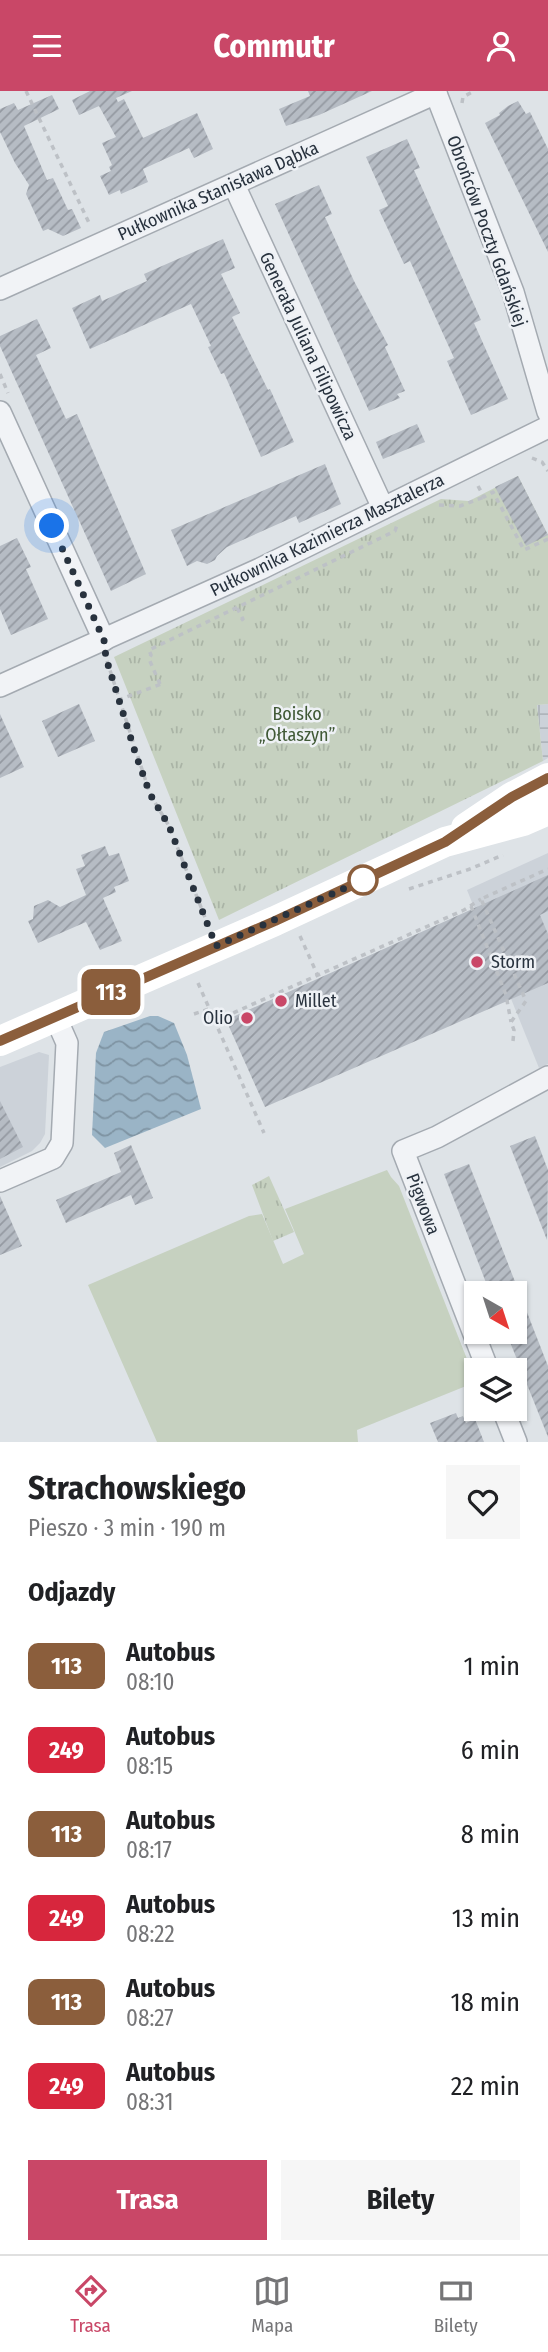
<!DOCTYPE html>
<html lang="pl">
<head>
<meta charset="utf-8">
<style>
	:root { --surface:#fff; --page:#f6f6f6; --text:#202124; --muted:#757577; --line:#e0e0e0; --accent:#c94767 }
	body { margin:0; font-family:"Fira Sans Condensed",sans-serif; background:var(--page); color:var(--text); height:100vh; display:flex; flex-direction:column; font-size:26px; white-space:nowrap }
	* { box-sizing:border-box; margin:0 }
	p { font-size:23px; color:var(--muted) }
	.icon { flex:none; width:38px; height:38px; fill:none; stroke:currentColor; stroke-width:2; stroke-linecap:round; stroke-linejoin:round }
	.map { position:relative; height:1351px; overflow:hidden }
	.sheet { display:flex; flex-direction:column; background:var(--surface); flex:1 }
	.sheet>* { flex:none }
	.badge { padding:0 14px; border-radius:10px; font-size:24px; line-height:46px }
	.needle { width:46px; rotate:141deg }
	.buttons { position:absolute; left:464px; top:1190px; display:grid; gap:14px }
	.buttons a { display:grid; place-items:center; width:63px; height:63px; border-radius:0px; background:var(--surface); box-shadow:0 2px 5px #0004; font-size:35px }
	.you { position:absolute; width:35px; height:35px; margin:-18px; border:5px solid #fff; border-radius:50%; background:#1a73e8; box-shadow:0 0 0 10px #1a73e833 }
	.map>.badge { position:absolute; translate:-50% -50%; box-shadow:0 0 0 4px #fff }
	h2 { padding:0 28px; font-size:26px; line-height:63px }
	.round { display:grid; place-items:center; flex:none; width:74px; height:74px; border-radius:0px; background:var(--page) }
	.overview { display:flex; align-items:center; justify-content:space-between; height:119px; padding:0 28px }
	h1 { font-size:33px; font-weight:700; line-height:52px }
	.primary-button { display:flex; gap:14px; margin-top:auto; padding:14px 28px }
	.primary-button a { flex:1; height:80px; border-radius:0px; background:var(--accent); color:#fff; font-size:28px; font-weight:700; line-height:80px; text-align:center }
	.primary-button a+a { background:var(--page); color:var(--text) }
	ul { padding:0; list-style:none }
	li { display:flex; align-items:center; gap:21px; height:84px; padding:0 28px }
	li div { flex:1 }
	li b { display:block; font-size:26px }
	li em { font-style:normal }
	li .badge { min-width:77px; font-weight:700; text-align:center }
	header { display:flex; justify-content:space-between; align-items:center; height:91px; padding:0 28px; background:var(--accent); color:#fff; font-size:32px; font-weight:700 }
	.tabs { display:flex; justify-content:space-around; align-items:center; height:98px; border-top:2px solid var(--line); background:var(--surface); font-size:19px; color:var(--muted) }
	.tabs a { display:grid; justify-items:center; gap:4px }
	.tabs .active { color:var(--accent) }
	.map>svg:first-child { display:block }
</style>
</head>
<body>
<header><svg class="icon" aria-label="menu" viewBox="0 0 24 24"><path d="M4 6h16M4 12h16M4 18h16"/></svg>Commutr<svg class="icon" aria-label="person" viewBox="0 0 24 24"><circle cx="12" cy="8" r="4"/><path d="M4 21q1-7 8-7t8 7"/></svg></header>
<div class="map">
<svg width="548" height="1351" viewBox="0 0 548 1351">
	<defs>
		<pattern id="industrial-grid" width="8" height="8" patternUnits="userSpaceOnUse" patternTransform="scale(1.75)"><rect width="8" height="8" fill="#ccd2d9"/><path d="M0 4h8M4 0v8" fill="none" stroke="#afb5bb"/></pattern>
		<pattern id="park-tufts" width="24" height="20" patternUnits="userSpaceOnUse" patternTransform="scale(1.75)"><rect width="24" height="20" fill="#c6d1c0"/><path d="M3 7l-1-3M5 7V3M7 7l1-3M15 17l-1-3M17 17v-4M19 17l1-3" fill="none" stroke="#aab4a6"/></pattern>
		<pattern id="water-waves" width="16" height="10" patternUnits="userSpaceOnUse" patternTransform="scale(1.75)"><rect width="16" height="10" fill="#9ab4c6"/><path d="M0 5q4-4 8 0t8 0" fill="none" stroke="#7e93a2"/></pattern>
		<pattern id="building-hatch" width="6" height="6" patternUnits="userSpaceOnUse" patternTransform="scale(1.75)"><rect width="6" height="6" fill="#b6bcc4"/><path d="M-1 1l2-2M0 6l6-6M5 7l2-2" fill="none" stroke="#9499a1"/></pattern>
	</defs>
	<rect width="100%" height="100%" fill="#dee3e7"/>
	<g fill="#ccd2d9">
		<polygon points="548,762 548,973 539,977 467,799"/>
		<polygon points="39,961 49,964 45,1043 40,1052 32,1060 0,1076 0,976"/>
	</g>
	<polygon fill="url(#industrial-grid)" points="548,613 548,667 543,670 537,614"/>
	<polygon fill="#c6d1c0" points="387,1079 391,1086 399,1095 476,1291 357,1339 358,1351 157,1351 88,1194 249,1125 262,1123 283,1173 304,1163 285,1118"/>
	<g fill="url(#park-tufts)">
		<polygon points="518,385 548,444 548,613 537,614 543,670 219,829 114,566 441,408 469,410"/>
		<polygon points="269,1085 294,1141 273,1150 252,1094"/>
	</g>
	<polygon fill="url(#water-waves)" points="150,925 158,925 174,932 187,964 201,1018 105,1057 92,1044 96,962 104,941"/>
	<g fill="url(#building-hatch)">
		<polygon points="90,0 132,0 116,7 118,11 124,8 143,47 197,22 213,58 194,67 189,57 143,78 148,91 121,103 120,99 109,104 100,85 111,80 109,76 112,74 102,52 116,46 99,15 79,24 72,9"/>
		<polygon points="308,0 372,0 319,24 286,35 279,18 310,5"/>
		<polygon points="52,4 59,18 24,35 47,89 53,87 68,119 72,118 81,137 63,145 48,138 43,140 26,103 29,94 15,72 0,41 0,18 14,12 18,19"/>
		<polygon points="518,10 526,23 530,21 548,58 548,161 485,32 500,24 499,22 508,15"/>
		<polygon points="407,48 420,77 414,79 481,229 474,232 508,308 471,324 447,270 454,267 410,170 404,173 379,119 388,115 366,66"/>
		<polygon points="319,94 332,123 325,126 354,190 388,254 385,256 405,300 397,303 400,307 369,320 275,113"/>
		<polygon points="223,148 235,177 221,183 240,222 232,226 268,299 270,298 294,351 261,366 224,282 221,283 208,256 211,255 191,213 90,258 72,217 100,204 102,210 147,190 144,183"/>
		<polygon points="37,228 51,257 36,264 66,328 77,323 146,483 111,500 0,255 0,245"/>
		<polygon points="417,333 425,351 383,368 376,351"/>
		<polygon points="325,373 341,413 299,432 296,425 227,456 217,465 215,469 207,473 197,470 187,475 171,439"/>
		<polygon points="518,385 548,444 526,455 495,396"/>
		<polygon points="17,447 31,476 26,478 48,528 11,544 0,518 0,455"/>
		<polygon points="79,613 95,650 58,666 42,630"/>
		<polygon points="0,623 24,676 0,687"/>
		<polygon points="105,755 109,765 119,762 129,790 114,796 116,801 103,807 122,850 100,859 86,831 38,852 28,830 33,828 34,815 48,809 60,816 86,804 76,778 85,775 81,764"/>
		<polygon points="548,784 548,820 540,824 548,843 548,892 265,1016 226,929"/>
		<polygon points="0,1010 23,1056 0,1068"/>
		<polygon points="535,1045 548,1079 547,1149 510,1055"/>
		<polygon points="131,1054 153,1107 135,1114 131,1104 66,1132 56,1109 121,1081 114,1062"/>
		<polygon points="469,1073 548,1275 548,1346 506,1241 514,1241 514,1202 490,1202 444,1083"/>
		<polygon points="0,1105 22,1155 0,1164"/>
		<polygon points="456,1322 458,1327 463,1325 466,1332 475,1328 484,1351 438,1351 430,1332"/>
	</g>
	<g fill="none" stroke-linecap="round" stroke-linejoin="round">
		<g stroke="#a4aab1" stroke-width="24">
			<g id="street">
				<polyline points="435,0 513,201 548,321"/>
				<polyline points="234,94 383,417"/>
				<polyline points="0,198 436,2"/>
				<polyline points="0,321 104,549"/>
				<polyline points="0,595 260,478 548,336"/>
				<polyline points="0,1090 53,1067 62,1052 67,952 55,925"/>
				<polyline points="488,1279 403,1060 437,1046 548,986"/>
				<polyline points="503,1318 516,1351"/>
			</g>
		</g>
		<g stroke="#bdc1c6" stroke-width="3.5" stroke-dasharray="5 5" stroke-linecap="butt">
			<polyline points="26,0 90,134"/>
			<polyline points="462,12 463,6 474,0"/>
			<polyline points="0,283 8,302"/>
			<polyline points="532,367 542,371 548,380"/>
			<polyline points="478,395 484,406 493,401 524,459 548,448"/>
			<polyline points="439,414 460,415 484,406"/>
			<polyline points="237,517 243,528 240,530"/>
			<polyline points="107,570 150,703 169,735 208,834"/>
			<polyline points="160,593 149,568 151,564 149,559 395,440 397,434"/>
			<polyline points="118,609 164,592"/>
			<polyline points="409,798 470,778 503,764"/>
			<polyline points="471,815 506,904 511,931"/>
			<polyline points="300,845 318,885"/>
			<polyline points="198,892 264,1042"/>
			<polyline points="194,923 209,918"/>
			<polyline points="215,930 464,819 481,808"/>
			<polyline points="513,950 514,939 511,931 526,910 481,808 548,778"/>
		</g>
		<use href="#street" stroke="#f1f3f6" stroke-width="21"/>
		<g stroke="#fff" stroke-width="30">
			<polyline points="466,737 512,706 548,687"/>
			<polyline points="0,950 275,830 445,751 523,730 548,719"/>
		</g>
	</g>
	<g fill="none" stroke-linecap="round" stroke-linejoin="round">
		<g stroke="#fff" stroke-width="16">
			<polyline id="line" points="0,950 275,830 445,751 512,706 548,687"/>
		</g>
		<use href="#line" stroke="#8b5e3c" stroke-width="10"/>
		<polyline stroke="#28323e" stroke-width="7" stroke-dasharray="0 12.6" points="52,435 104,549 106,567 136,664 150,703 169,735 216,855 363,789"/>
	</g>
	<circle fill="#fff" stroke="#8b5e3c" stroke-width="3.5" cx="363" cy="789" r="14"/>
	<g fill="#c94767" stroke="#eef1f5" stroke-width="2.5">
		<circle cx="477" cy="871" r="7"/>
		<circle cx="281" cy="910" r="7"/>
		<circle cx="247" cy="927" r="7"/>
	</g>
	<g text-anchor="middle" stroke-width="5" stroke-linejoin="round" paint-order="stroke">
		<g font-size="18" fill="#28323e" stroke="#eef1f5">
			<text transform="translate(218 100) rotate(-24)" y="6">Pułkownika Stanisława Dąbka</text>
			<text transform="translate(487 140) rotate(70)" y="6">Obrońców Poczty Gdańskiej</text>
			<text transform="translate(308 255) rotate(65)" y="6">Generała Juliana Filipowicza</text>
			<text transform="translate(327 444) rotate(-26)" y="6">Pułkownika Kazimierza Masztalerza</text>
			<text transform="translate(423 1113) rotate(69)" y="6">Pigwowa</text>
		</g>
		<g font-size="18" fill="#405936" stroke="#eef1f5">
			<text x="297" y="629">Boisko<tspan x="297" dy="21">„Ołtaszyn”</tspan></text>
		</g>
		<g font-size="18" fill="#28323e" stroke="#eef1f5" text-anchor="start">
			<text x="491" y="877">Storm</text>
			<text x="295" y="916">Millet</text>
			<text x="233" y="933" text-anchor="end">Olio</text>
		</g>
	</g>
</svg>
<div class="buttons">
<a><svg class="needle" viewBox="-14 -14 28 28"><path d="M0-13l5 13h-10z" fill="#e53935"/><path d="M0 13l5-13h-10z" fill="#757577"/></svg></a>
<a><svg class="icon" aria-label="layers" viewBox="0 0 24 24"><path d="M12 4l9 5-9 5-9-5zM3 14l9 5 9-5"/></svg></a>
</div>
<div class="you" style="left:52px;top:435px"></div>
<b class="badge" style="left:111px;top:901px;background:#8b5e3c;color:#fff">113</b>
</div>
<section class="sheet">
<div class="overview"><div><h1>Strachowskiego</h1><p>Pieszo · 3 min · 190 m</p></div><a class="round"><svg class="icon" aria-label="heart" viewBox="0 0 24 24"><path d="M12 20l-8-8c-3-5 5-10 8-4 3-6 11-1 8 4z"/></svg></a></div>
<h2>Odjazdy</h2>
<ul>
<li><span class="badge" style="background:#8b5e3c;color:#fff">113</span><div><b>Autobus</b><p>08:10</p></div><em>1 min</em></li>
<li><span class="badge" style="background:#d7263d;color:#fff">249</span><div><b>Autobus</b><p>08:15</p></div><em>6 min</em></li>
<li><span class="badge" style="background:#8b5e3c;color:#fff">113</span><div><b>Autobus</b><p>08:17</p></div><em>8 min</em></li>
<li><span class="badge" style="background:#d7263d;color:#fff">249</span><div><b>Autobus</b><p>08:22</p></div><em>13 min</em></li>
<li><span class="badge" style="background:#8b5e3c;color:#fff">113</span><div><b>Autobus</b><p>08:27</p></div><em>18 min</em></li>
<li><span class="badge" style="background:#d7263d;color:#fff">249</span><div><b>Autobus</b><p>08:31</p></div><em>22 min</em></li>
</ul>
<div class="primary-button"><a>Trasa</a><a>Bilety</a></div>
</section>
<nav class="tabs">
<a class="active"><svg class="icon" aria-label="directions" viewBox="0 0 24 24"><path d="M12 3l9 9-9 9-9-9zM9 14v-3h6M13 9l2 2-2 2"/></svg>Trasa</a>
<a><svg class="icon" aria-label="map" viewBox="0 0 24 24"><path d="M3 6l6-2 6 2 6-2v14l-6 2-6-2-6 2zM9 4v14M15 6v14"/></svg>Mapa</a>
<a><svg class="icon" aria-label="tickets" viewBox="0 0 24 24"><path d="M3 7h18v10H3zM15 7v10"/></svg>Bilety</a>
</nav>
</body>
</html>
